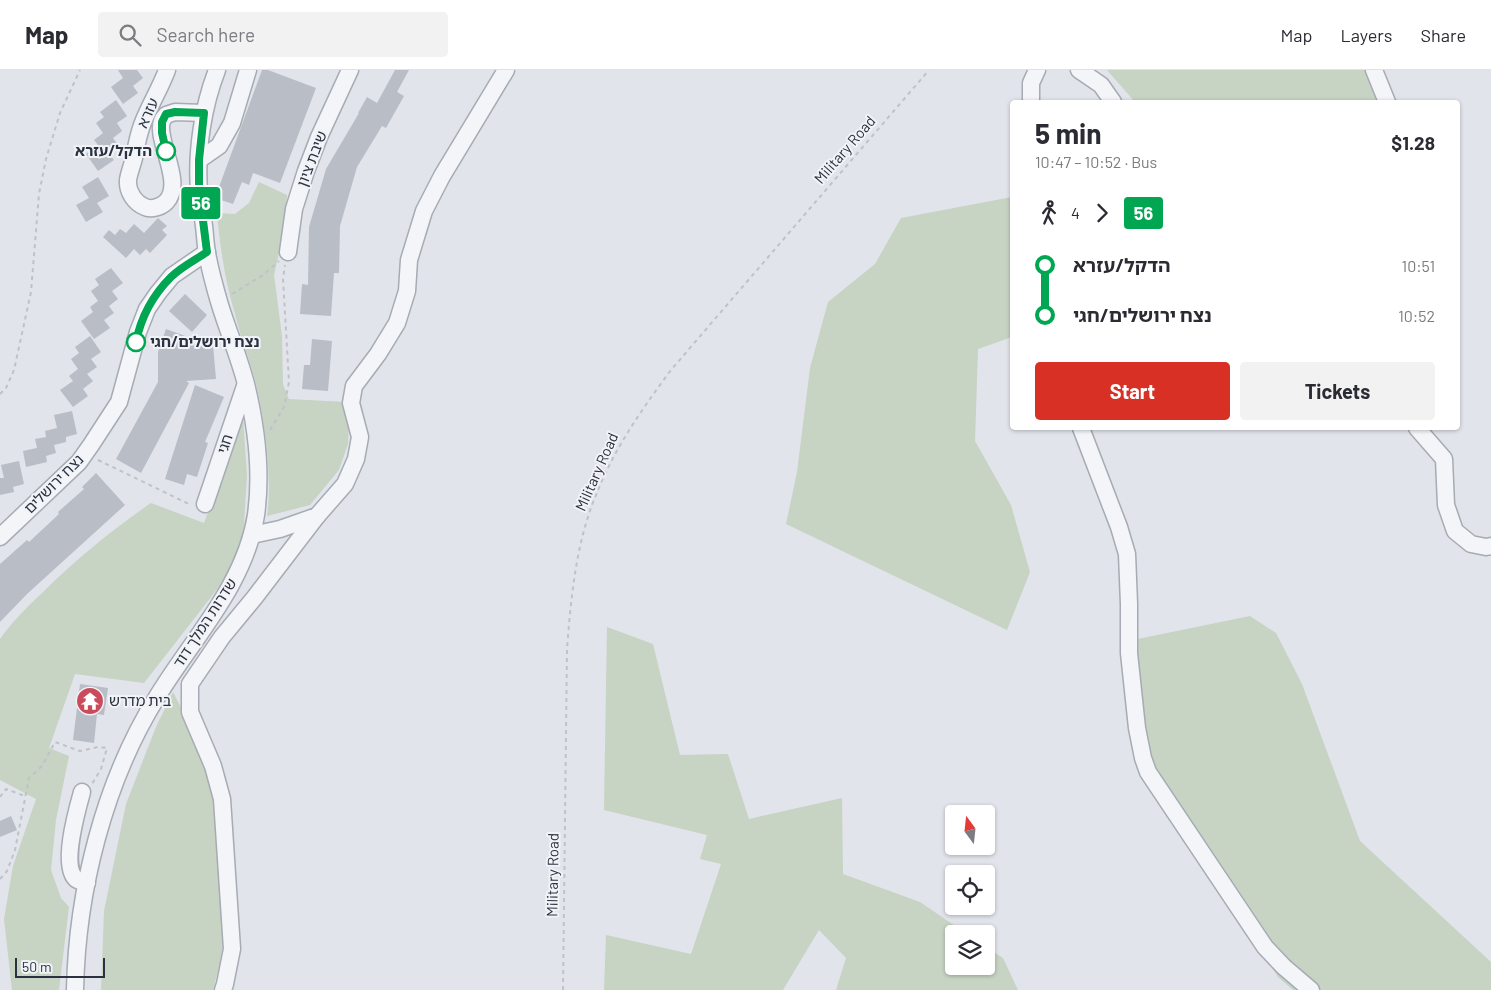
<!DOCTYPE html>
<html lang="en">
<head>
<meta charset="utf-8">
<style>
	:root { --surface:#fff; --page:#f2f2f3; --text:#2b2b33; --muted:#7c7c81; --line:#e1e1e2; --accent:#d93025 }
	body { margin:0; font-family:Barlow,"Noto Sans Hebrew",sans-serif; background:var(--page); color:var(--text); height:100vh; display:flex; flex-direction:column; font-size:19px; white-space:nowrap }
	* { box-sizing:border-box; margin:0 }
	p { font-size:16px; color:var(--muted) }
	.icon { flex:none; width:28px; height:28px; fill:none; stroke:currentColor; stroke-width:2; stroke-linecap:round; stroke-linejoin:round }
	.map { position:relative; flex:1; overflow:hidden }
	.drawer { position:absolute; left:1010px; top:30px; width:450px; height:330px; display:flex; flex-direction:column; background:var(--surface); border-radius:5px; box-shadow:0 1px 4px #0004 }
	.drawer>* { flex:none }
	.badge { padding:0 10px; border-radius:4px; font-size:18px; line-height:32px }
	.needle { width:32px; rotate:345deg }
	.fabs { position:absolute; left:945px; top:735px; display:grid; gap:10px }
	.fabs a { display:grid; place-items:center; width:50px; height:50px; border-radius:5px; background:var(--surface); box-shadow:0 1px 4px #0004; font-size:25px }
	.scale { position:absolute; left:15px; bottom:12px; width:90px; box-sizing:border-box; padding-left:5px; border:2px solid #2a3241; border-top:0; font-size:14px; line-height:18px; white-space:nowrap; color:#2a3241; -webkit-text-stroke:4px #f1f3f7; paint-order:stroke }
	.map>.badge { position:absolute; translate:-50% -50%; box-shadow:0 0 0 2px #fff }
	.legs { display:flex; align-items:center; gap:8px; height:55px; padding:0 25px; font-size:16px }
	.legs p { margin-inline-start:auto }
	.summary { display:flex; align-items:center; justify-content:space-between; height:85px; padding:0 25px }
	h1 { font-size:28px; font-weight:700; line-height:38px }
	.action { display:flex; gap:10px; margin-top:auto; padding:10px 25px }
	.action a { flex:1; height:58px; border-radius:5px; background:var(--accent); color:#fff; font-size:20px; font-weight:700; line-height:58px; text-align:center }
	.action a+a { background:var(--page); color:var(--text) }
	ul { padding:0 25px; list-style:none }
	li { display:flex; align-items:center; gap:18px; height:50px; font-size:19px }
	li i { display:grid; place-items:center; width:8px; height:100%; margin:0 6px; background:currentColor }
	li i::after { content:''; width:12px; height:12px; margin:-6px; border:4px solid; border-radius:50%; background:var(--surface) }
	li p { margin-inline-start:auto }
	li:first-child i { background:linear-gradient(#0000 50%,currentColor 0) }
	li:last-child i { background:linear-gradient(currentColor 50%,#0000 0) }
	header { display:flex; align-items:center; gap:30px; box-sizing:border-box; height:70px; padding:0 25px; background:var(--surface); border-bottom:1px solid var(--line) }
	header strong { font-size:24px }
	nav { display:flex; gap:28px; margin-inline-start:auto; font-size:18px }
	.search { width:350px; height:45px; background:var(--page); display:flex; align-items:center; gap:12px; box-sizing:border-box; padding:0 18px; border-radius:5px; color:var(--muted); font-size:19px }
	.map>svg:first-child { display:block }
</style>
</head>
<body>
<header>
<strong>Map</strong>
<div class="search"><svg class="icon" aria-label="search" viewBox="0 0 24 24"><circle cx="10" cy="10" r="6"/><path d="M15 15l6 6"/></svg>Search here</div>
<nav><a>Map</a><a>Layers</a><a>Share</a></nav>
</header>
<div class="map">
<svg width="1491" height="920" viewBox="0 0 1491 920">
	<rect width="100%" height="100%" fill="#e1e4ea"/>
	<g fill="#c7d3c3">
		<polygon points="1107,0 1372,0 1385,32 1135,32"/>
		<path d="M259 112 287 125 284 160 274 205 282 266 283 314 289 329 345 332 349 349 348 374 339 400 310 435 267 446C273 407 264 344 254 306 248 285 240 265 235 244 225 211 220 177 217 143L235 144 249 133Z"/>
		<polygon points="1012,127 1012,267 978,279 975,371 1011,435 1030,502 1007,560 786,454 797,402 810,298 828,232 875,194 901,148"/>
		<path d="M243 347 247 406 243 469 229 504 144 613 75 604 49 678 69 686 56 750 51 800 61 828 69 837 59 920H12L4 849 13 796 36 729 0 710V569C12 552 26 538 41 524 75 490 112 460 151 433L204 453Z"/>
		<polygon points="1250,546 1276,563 1302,614 1360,771 1491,892 1491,920 1293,920 1278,907 1141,702 1123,572"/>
		<polygon points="607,557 653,574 680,685 728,684 749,749 842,728 843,804 920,832 967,864 954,864 954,896 986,896 986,877 1003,888 1018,920 836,920 846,888 819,860 783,920 604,920 606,865 691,884 721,794 700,789 707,765 604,740"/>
		<polygon points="173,622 203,680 218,739 225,861 220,893 213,920 101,920 104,841 126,734 156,657"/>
	</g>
	<g fill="#b9bdc6">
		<polygon points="118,0 137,0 143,8 133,16 138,23 123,34 111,17 123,8"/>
		<polygon points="262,0 268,0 316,18 280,113 253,103 249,115 242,112 233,134 215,128"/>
		<polygon points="395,0 409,0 397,22 404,26 386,58 382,56 357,97 340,156 339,203 334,203 331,246 300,244 302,214 308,215 309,157 326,99 359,43 358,43 367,27 377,33"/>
		<polygon points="116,30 127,46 117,53 122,61 113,68 118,75 108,83 114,90 98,101 86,84 98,75 94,70 103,63 96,53 104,47 100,42"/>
		<polygon points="98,107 109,126 97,133 103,142 86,152 76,135 89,128 82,117"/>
		<polygon points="158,148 167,156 162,160 167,165 150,183 146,179 140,185 134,179 126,188 103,167 109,160 115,165 120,159 126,163 134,154 144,163"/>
		<polygon points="111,198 123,213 112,221 118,229 109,236 114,243 104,250 110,258 94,269 81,251 93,242 90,237 98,231 91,221 99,215 95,209"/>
		<polygon points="185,224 207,245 192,262 169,241"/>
		<polygon points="166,259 188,267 179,276 207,273 213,275 216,309 186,311 189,313 141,403 116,389 158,312 158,282"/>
		<polygon points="90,266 101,282 91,289 97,297 87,304 93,311 83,319 88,326 73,337 60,320 73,311 69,306 78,299 71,289 79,283 75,277"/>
		<polygon points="312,269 332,271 328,321 302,319 304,295 310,295"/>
		<polygon points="195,315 224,327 205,372 208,373 197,407 187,404 184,415 165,409"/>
		<polygon points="72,341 77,364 66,367 66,372 54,375 56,383 46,386 47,392 26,397 23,381 37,378 35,369 46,367 45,361 57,358 54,345"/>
		<polygon points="19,391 24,414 13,417 14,422 0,425 0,408 4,408 1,395"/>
		<polygon points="96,403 125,435 27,524 0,552 0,494 27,470 29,472 59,444 58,442 84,419 82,417"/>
		<polygon points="80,614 108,618 104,645 97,644 94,673 73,670"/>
		<polygon points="11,746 17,760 0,767 0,751"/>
	</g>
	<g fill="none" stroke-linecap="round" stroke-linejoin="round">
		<g stroke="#a6abb4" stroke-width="19">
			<g id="minor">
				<path d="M167 0C160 19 149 36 142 55 138 66 136 77 134 88 132 96 129 103 128 110 127 122 135 133 145 137 151 140 161 137 166 132 185 113 155 70 162 51 163 48 165 47 166 45L175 42 204 43"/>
				<polyline points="1079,0 1101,15 1113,32"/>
				<polyline points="1374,0 1387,32"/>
				<polyline points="1031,32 1031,13 1037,0"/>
				<polyline points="199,90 219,76 232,53 248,0"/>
				<polyline points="288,182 294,139 306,101 319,67 350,0"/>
				<polyline points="1081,358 1119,457 1127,484 1129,534 1129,583 1137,658 1143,688 1148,702 1265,877 1284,897 1311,920"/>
				<polyline points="1417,358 1444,389 1446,435 1455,461 1471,474 1486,477 1491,476"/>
				<polyline points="205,434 245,316"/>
				<polyline points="252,465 280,459 317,446 345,414 356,389 360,367 351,333 354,316 378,284 397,253 407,221 409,190 424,141 442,106 506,0"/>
				<polyline points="0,467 79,392 91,375 119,332 138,262 147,239 158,223 172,206 207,182"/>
				<path d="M82 722C77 740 61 796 76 809 79 811 84 812 87 813"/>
				<path d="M75 920C77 821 104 712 157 627 193 568 245 515 256 445 262 402 256 355 246 314 239 287 228 261 220 235 215 218 210 200 207 183 205 172 205 160 203 149 202 139 200 130 199 120 196 81 203 36 217 0"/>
				<polyline points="223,920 225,914 232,879 222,729 213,696 190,642 190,614 222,567 255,527 317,446"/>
			</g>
		</g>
		<g stroke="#bfc2c8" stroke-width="2" stroke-dasharray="4 4" stroke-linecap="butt">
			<polyline points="232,224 263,205 279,191"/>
			<polyline points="0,324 6,318 14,300 31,222 39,124 46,89 60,43 80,0"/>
			<polyline points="270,360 284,337 289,312 283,209 285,195"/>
			<polyline points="98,390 191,435"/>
			<polyline points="0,727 6,719 25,726"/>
			<polyline points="0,809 7,801 15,780 29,708 42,696 55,672 80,681 98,677 107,678 101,699 92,714"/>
			<path d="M563 920 567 579C571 527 576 473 596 425 614 379 642 339 671 300L929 0"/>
		</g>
		<use href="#minor" stroke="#f4f5f8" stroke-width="16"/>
	</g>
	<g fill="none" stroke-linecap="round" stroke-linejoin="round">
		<g stroke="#fff" stroke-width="11">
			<path id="line-1" d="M136 272C141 247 153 225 171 207 181 197 195 190 207 182L199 119V90L204 43 175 42 166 44 162 52V63L166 81"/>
		</g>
		<use href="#line-1" stroke="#00a651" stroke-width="8"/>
	</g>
	<defs>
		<g id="temple-disc" transform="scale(1.4375)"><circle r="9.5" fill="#ca4b5b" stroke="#f1f3f7"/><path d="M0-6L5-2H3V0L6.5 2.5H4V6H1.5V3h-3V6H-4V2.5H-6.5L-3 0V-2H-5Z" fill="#fff"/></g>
	</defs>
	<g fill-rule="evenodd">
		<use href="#temple-disc" x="90" y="631"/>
	</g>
	<g fill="#fff" stroke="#00a651" stroke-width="2.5">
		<circle cx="166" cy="81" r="9"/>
		<circle cx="136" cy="272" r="9"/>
	</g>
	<g text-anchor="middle" stroke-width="4" stroke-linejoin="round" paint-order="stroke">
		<g font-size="15" fill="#2a3241" stroke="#f1f3f7">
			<text transform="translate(148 43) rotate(-66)" y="5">עזרא</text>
			<text transform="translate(845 80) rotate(-49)" y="5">Military Road</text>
			<text transform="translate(312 89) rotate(-69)" y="5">שיבת ציון</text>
			<text transform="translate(225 374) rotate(-72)" y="5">חגי</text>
			<text transform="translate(597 402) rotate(-66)" y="5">Military Road</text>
			<text transform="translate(54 414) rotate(-45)" y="5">נצח ירושלים</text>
			<text transform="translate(205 553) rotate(-57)" y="5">שדרות המלך דוד</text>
			<text transform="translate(553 805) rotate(-89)" y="5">Military Road</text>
		</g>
		<g font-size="15" font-weight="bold" fill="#2a3241" stroke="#f1f3f7" text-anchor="end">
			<text x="152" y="86">הדקל/עזרא</text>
			<text x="150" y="277" text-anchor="start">נצח ירושלים/חגי</text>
		</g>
		<g font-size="15" fill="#2a3241" stroke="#f1f3f7" text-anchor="start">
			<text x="109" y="636">בית מדרש</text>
		</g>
	</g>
</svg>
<div class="fabs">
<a><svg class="needle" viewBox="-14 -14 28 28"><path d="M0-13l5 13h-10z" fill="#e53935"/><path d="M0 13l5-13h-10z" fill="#7c7c81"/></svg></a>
<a><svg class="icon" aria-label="locate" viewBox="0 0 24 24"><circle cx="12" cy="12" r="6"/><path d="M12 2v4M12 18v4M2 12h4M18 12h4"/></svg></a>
<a><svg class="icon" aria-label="layers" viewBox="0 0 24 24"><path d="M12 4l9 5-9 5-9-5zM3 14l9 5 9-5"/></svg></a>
</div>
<div class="scale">50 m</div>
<b class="badge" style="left:201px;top:133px;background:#00a651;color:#fff">56</b>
<section class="drawer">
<div class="summary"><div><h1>5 min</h1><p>10:47 – 10:52 · Bus</p></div><b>$1.28</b></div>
<div class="legs"><svg class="icon" aria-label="walk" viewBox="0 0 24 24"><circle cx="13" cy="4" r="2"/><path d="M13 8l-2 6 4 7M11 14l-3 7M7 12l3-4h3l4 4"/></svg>4<svg class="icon" aria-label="forward" viewBox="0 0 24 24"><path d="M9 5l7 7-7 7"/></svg><b class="badge" style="background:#00a651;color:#fff">56</b></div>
<ul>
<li><i style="color:#00a651"></i><b>הדקל/עזרא</b><p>10:51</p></li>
<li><i style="color:#00a651"></i><b>נצח ירושלים/חגי</b><p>10:52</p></li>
</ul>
<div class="action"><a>Start</a><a>Tickets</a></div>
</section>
</div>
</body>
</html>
